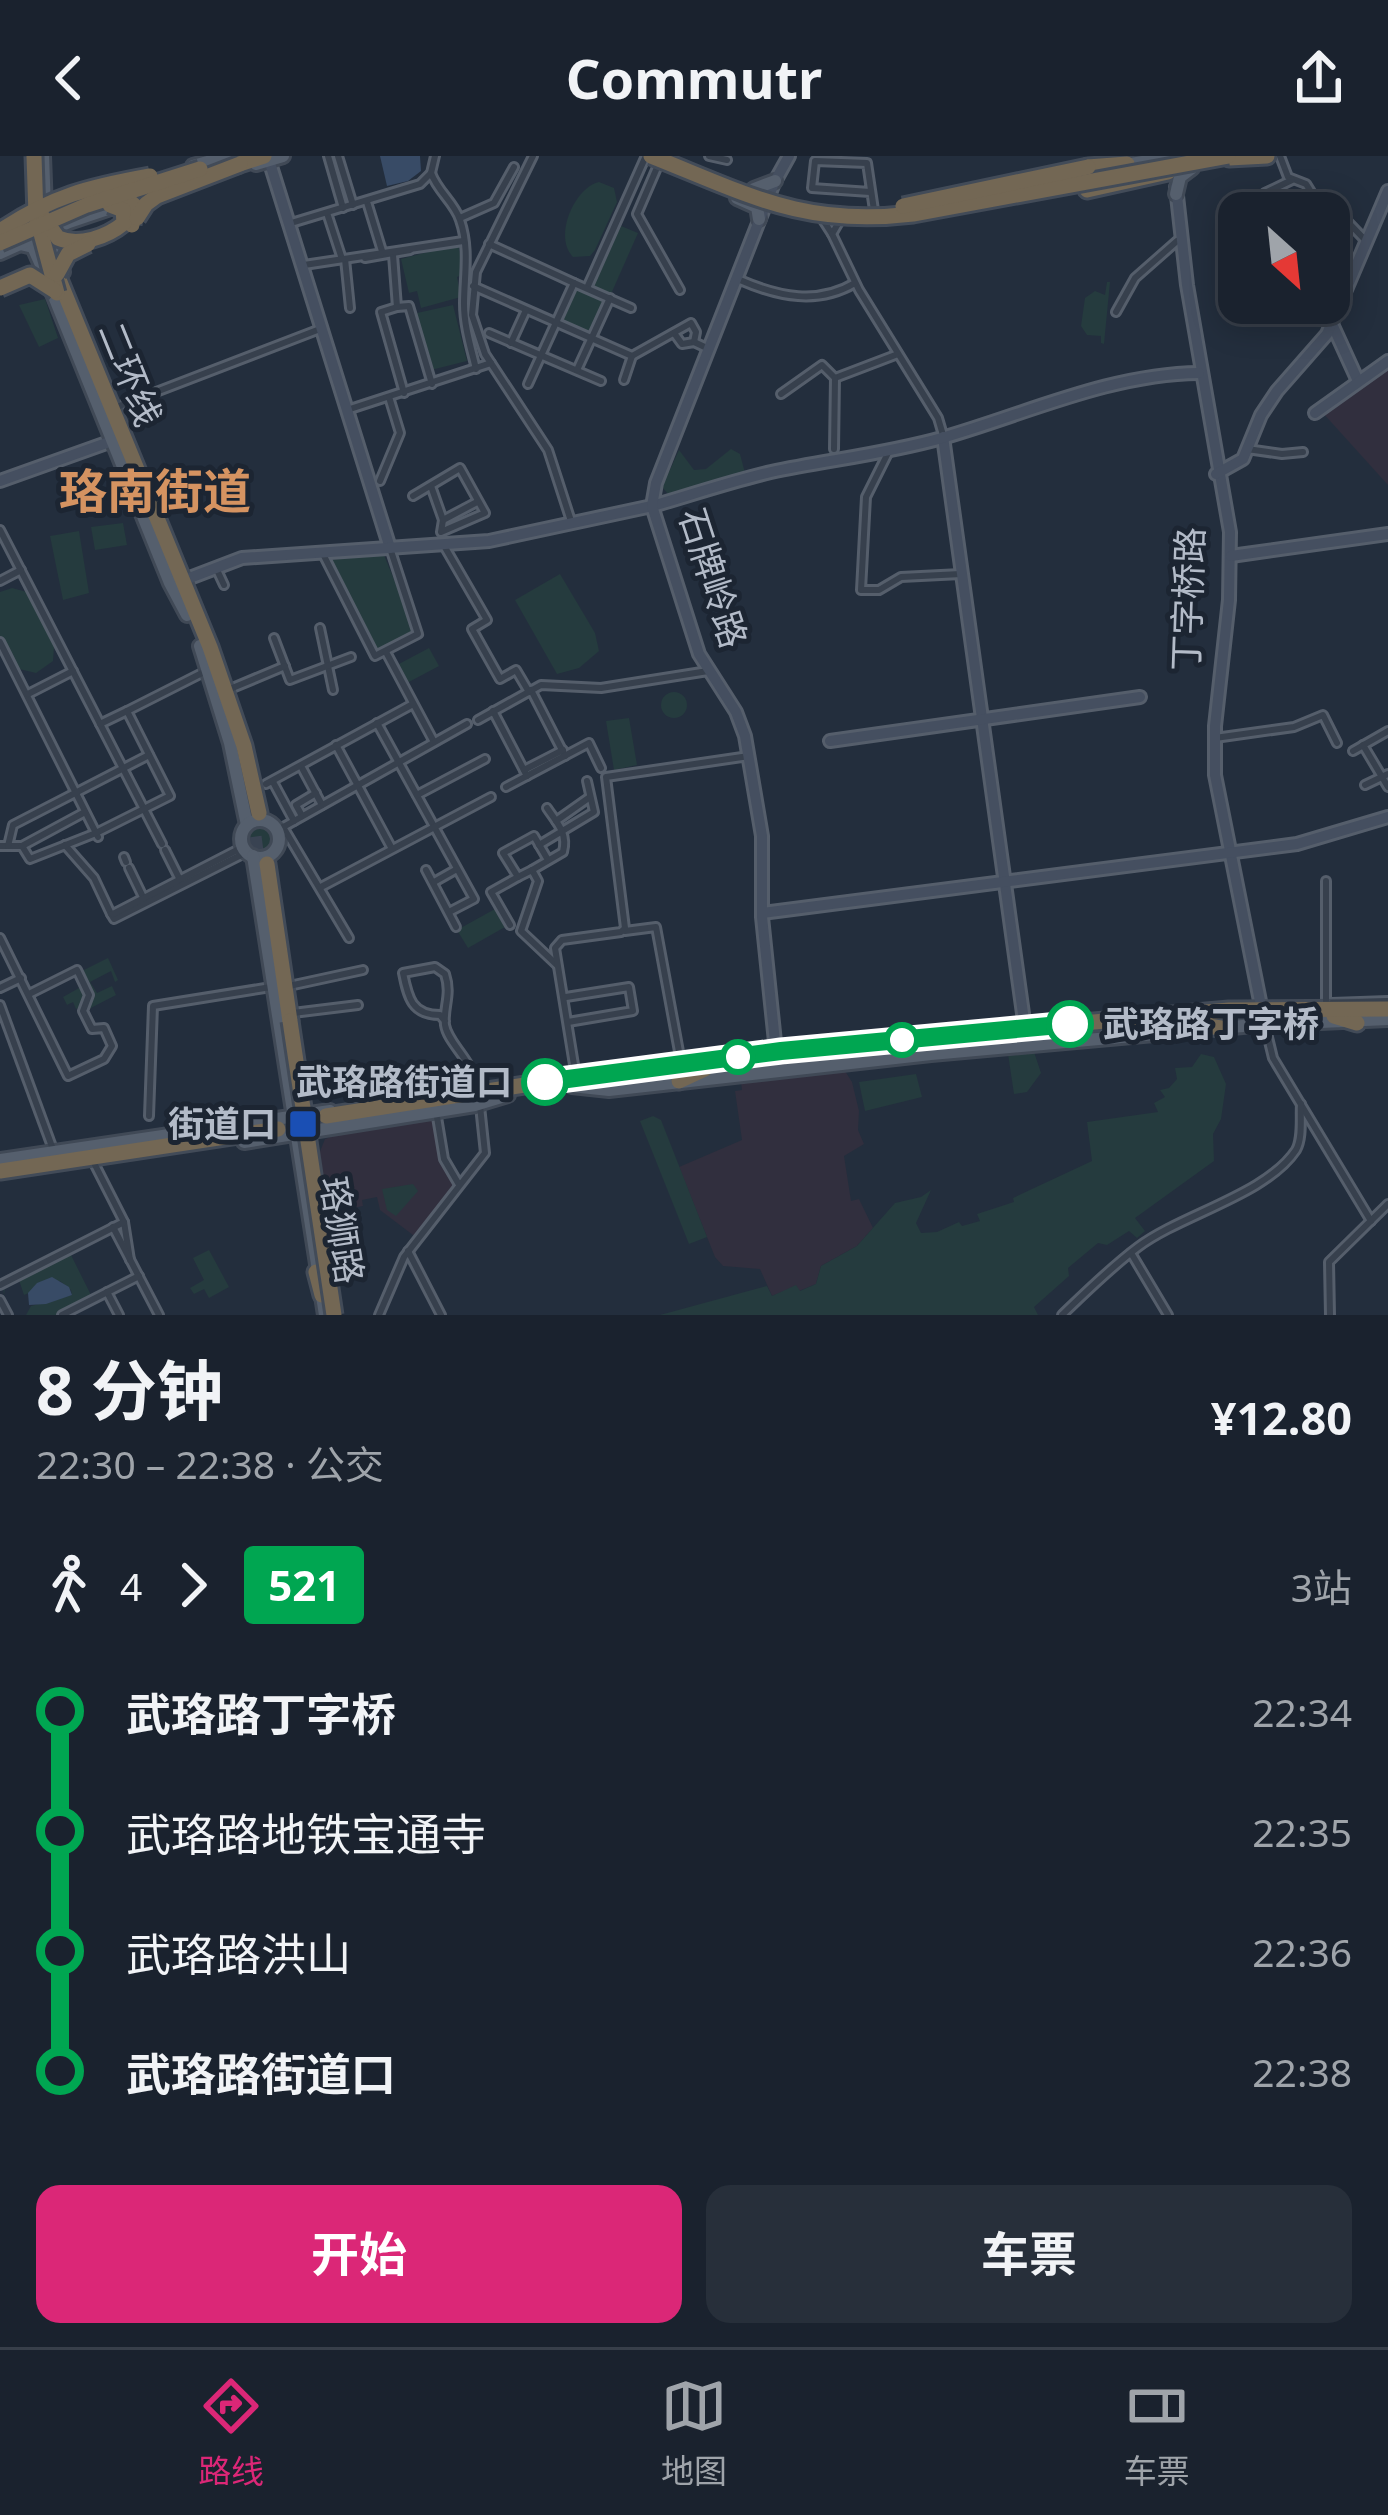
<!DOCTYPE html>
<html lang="zh">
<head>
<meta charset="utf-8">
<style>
	:root { --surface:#1a222e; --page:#272f3a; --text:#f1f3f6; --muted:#9fa4aa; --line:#383f4a; --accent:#db2777 }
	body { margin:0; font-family:"Noto Sans","Noto Sans SC",sans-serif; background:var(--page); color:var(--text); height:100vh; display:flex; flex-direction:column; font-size:45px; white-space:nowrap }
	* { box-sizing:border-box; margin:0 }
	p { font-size:39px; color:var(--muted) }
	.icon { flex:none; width:66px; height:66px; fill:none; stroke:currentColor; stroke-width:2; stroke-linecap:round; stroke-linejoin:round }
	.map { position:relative; height:1159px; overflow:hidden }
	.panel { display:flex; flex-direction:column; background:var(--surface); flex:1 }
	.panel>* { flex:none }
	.badge { padding:0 24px; border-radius:9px; font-size:42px; line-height:78px }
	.needle { width:78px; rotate:153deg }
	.controls { position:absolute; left:1218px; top:36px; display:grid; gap:24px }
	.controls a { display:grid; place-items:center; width:132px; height:132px; border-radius:24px; background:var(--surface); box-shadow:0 6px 30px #0003,0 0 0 3px var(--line); font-size:60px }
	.map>.badge { position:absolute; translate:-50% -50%; box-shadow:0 0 0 6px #fff }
	.legs { display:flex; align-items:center; gap:18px; height:132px; padding:0 36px; font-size:39px }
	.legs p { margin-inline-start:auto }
	.headline { display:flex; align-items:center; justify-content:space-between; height:204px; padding:0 36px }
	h1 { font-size:66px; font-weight:700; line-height:90px }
	.action { display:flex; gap:24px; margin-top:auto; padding:24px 36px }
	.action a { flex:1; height:138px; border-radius:24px; background:var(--accent); color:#fff; font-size:48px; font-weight:700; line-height:138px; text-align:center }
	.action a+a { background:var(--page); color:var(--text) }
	ul { padding:0 36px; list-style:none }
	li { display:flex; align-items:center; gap:42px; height:120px; font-size:45px }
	li i { display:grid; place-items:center; width:18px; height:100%; margin:0 15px; background:currentColor }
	li i::after { content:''; width:30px; height:30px; margin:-15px; border:9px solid; border-radius:50%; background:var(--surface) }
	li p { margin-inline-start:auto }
	li:first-child i { background:linear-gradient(#0000 50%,currentColor 0) }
	li:last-child i { background:linear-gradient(currentColor 50%,#0000 0) }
	header { display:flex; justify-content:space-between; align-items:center; height:156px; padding:0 36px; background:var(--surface); font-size:54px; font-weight:700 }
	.menu { display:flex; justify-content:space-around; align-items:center; height:168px; border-top:3px solid var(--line); background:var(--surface); font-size:33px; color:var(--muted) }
	.menu a { display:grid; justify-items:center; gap:6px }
	.menu .current { color:var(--accent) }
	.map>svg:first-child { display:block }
</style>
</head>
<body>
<header><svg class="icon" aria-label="back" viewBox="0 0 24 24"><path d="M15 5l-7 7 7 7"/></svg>Commutr<svg class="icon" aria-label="share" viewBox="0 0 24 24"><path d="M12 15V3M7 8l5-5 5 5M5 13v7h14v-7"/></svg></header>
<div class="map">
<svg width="1388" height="1159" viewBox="0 0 1388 1159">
	<rect width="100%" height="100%" fill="#232e3d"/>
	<g fill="#312f3e">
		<polygon points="1388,208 1388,329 1322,256"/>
		<polygon points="845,915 852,926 859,955 858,974 864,988 844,1000 851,1045 859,1043 873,1072 857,1090 821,1110 816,1128 799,1135 796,1130 772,1140 760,1113 723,1110 715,1101 679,1011 742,984 735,935 742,934 741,926"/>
		<polygon points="435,962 443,1007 456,1030 417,1082 380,1054 377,1041 362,1044 363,1050 327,1057 319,998 325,983 345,976"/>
	</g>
	<g fill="#253b3e">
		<path d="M599 26 614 32 617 46 595 94 590 100 573 101C553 81 574 32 599 26Z"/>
		<polygon points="621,70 638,77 611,138 594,130"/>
		<polygon points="458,88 464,118 457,121 461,141 421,152 417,135 409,137 401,103"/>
		<polygon points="1107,126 1110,126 1104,188 1101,187 1101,180 1087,179 1081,170 1085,142 1095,135 1105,139"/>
		<polygon points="574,127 610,142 592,182 556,166"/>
		<polygon points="45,143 58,182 39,191 19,149"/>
		<polygon points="453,149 467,205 431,214 417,157"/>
		<polygon points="731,293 740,298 745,317 669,339 662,331 679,294 694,314 706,313"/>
		<polygon points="123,367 127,389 95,394 91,371"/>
		<polygon points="79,375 89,437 63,444 50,380"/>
		<polygon points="384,399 416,477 375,498 329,404"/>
		<polygon points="560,418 595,477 599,495 579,512 557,518 515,444"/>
		<polygon points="12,432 27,436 54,490 53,505 36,517 15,512 0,482 0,436"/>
		<polygon points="429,492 439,510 407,527 397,509"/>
		<circle cx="674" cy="549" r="13"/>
		<polygon points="629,562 637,609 614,614 606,565"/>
		<circle cx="260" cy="683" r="17"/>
		<polygon points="495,753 505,771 468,792 457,774"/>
		<polygon points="108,802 118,824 115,826 111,815 90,826 97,837 112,830 116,839 85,855 82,850 76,853 73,846 67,849 63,841 79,832 76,821 68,822"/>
		<polygon points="1034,896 1041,917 1027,936 1014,938 1008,898"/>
		<polygon points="1201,898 1214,901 1226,928 1221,963 1213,978 1214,1005 1135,1062 1145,1075 1137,1082 1129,1075 1107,1089 1098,1087 1068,1112 1069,1120 1034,1151 1038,1159 660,1159 767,1130 772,1140 796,1129 800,1135 816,1128 821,1110 857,1090 895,1047 921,1041 931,1034 916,1067 921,1077 937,1076 959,1066 962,1070 980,1065 977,1058 1014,1046 1013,1042 1092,1005 1087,966 1158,956 1154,947 1165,941 1160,934 1169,932 1177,923 1175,912 1192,911"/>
		<polygon points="916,918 922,941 865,955 859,926"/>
		<polygon points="653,960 661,964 707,1081 689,1088 640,965"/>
		<polygon points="413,1028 418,1035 396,1060 387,1054 382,1033"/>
		<polygon points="209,1094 229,1131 209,1142 204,1133 194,1138 190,1132 204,1124 193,1102"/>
		<polygon points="70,1097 92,1141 57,1159 26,1159 31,1150 72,1139 71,1134 60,1125 24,1139 19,1124 5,1130 4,1140 3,1130"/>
	</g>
	<g fill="#384b66">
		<polygon points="380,0 420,0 421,15 408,25 387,30"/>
		<polygon points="52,1121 69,1131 72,1139 46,1148 29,1149 28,1137 37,1127"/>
	</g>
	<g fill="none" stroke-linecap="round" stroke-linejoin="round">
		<polyline stroke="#394352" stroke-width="15" stroke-dasharray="15 8" stroke-linecap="butt" points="251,658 258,710"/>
		<g stroke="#555e6b" stroke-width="12">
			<g id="street">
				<polyline points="328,0 343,52"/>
				<polyline points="338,0 353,49"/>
				<polyline points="533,0 476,116 472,159 485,198 548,294 571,365"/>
				<polyline points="709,0 727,4"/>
				<polyline points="1280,0 1288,21 1306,28 1324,57"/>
				<polyline points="659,7 637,58 680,134"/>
				<path d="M431 17C438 36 454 46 460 64 470 93 464 120 464 148 464 170 471 192 476 213"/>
				<polyline points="870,36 812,32 815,5 867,7 874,54"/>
				<polyline points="367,46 382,95"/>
				<polyline points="1258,47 1265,37 1292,24"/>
				<polyline points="327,57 342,103"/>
				<polyline points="1329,59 1346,64 1367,86"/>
				<polyline points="460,62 494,47 514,11"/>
				<polyline points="823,64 832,78 839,66"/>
				<polyline points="288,68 420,28 431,17 435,0"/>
				<polyline points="832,78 859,134 938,262 943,279"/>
				<polyline points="489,88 574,127"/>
				<polyline points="393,99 397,151 409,150 432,228"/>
				<polyline points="365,102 410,94"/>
				<polyline points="345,103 350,152"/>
				<polyline points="304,109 463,85"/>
				<path d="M740 124C779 141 818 149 855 127"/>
				<polyline points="473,130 632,200"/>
				<polyline points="587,132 645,2"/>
				<polyline points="397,151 381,156 404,237"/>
				<polyline points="1116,156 1135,122 1177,85"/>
				<polyline points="489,177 601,225"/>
				<polyline points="674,177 682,188 694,186 709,193"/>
				<polyline points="511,187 526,154"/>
				<polyline points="577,214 610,142"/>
				<polyline points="624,224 632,200 691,167 696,176 694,186"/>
				<polyline points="528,228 574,127 631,152"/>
				<polyline points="781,238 822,209 835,222 898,198"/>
				<polyline points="117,251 320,173"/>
				<polyline points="347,254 491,207"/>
				<polyline points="834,293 835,222"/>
				<polyline points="1247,293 1282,298 1303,296"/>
				<polyline points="889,295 866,341 861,434 879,434 901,421 961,418"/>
				<polyline points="380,325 400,277 389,241"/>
				<polyline points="413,340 460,312 485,357 441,376 443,364 431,330"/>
				<polyline points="443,364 477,346"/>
				<polyline points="0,374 162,688"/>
				<polyline points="443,388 487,464 472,473 500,523 516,514 529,536"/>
				<polyline points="323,398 375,500 418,478 390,392"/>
				<polyline points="217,414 224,429"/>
				<polyline points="0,425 21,414"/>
				<polyline points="320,472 333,534"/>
				<polyline points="274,482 290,524 351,501"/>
				<polyline points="0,486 98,681"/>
				<polyline points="386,496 434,586"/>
				<polyline points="230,533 285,510"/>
				<polyline points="531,534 565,600"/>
				<polyline points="28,538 73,515"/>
				<polyline points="127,555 206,515"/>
				<polyline points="493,555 527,620"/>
				<polyline points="478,564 541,529 601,532 708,515"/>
				<polyline points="377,567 474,743 449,756"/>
				<polyline points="1215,582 1294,571 1323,559 1337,587"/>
				<polyline points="336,589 391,691"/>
				<polyline points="1363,589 1388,631"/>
				<polyline points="1353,595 1388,575"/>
				<polyline points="301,610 322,649"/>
				<polyline points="524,614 563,594"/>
				<polyline points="273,626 294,665"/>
				<polyline points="266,628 413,548"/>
				<polyline points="1365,629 1388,618"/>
				<polyline points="506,631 589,587 601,612"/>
				<polyline points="417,639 485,603"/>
				<polyline points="302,660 296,649 316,637"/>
				<polyline points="556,665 590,641"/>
				<polyline points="283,671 349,782"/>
				<polyline points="278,674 467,568"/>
				<polyline points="65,689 94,722 111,758"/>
				<polyline points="539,689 594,656 587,625"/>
				<polyline points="0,690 22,690 30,703 96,677 170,640 127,555 100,568"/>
				<polyline points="8,690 13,669 149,599"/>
				<polyline points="22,690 85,656"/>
				<polyline points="165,694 181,726"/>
				<polyline points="124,701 126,706"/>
				<polyline points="548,704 534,680 503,697 518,721 532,714 538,725 521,775 557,809"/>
				<polyline points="129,712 143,741"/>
				<polyline points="426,714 456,771"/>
				<path d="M532 714 563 696C568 677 557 667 547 652"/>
				<polyline points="1326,725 1326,849"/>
				<polyline points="434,726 457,713"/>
				<polyline points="321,731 491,641"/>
				<polyline points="111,758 114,763 247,696"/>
				<polyline points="113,758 243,691"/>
				<polyline points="510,769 491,736 518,721"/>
				<polyline points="625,775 656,771 680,901"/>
				<polyline points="0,782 68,920 104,903 112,890 104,872 92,873 83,855 89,839 77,814 29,838"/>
				<polyline points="289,830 363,814"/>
				<polyline points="0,832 21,822"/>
				<polyline points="566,841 629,831 633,855 568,866"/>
				<polyline points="1332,847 1388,845"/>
				<polyline points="0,849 54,996"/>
				<polyline points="293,857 358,849"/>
				<path d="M445 865 440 859C412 859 408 842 403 817L435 811 445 818C452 839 443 851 445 869 448 888 473 904 477 932"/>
				<polyline points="1265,869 1273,902 1371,1065"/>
				<polyline points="576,921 555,792 562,784 621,776 625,772 606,621 749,600"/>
				<polyline points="436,955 444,1003 458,1027"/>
				<polyline points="149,960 153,850 271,831"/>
				<polyline points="94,1007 124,1066 130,1104"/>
				<polyline points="113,1071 159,1159"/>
				<polyline points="408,1095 441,1159"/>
				<polyline points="1131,1097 1168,1159"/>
				<polyline points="0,1129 124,1066"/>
				<polyline points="107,1136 119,1159"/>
				<polyline points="0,1144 8,1159"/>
				<polyline points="62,1159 139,1120"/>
				<polyline points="379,1159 404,1101 485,997 480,950"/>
				<path d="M1062 1159C1087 1135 1110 1112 1138 1091 1182 1058 1266 1039 1296 994 1303 982 1300 961 1301 948"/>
				<polyline points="1330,1159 1329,1106 1388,1048"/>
			</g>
		</g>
		<g stroke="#555e6b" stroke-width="16">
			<g id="secondary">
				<polyline points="269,4 390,392"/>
				<polyline points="1176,31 1187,129 1230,376 1229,444 1215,570 1215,619 1263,860"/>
				<polyline points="1332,168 1358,225"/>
				<polyline points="1315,257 1388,205"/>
				<polyline points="943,281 1025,872"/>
				<polyline points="1216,318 1243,303 1261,259 1277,235 1327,178 1388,35"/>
				<polyline points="0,325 112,285"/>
				<path d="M656 349C694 338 732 325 771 316 828 304 885 298 942 282 1026 258 1110 218 1199 217"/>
				<polyline points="1231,400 1388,378"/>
				<polyline points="187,423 242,402 489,385 652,350"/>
				<polyline points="830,585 1140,541"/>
				<polyline points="762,757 1297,688 1388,661"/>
				<polyline points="777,905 762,761 762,680 745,580 736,556 699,498 652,350 656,327 774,27 789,0"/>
			</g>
		</g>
		<g stroke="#404956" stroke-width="18">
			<g id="primary">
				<polyline points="43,0 45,52"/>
				<polyline points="256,8 283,0"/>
				<polyline points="193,10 229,0"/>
				<polyline points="1119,10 1177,0"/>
				<polyline points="754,33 775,25"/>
				<polyline points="1176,38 1180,21 1192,12"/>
				<polyline points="737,42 757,51 759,63"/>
				<polyline points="44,57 93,40"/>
				<polyline points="49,72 63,116"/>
				<polyline points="20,88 33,91 46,120"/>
				<polyline points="0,97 69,66 155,37"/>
				<polyline points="49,128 170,427 187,459"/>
				<polyline points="200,490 230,587 247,669"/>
				<circle cx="260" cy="683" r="19"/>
				<polyline points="253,700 325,1159"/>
				<polyline points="572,930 609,934 931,898 1254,869 1388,863"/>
				<polyline points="244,986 475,949 508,939"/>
				<polyline points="0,1004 330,955"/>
			</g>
		</g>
		<g stroke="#424b58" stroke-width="21">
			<g id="highway">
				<polyline points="1229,2 1267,0"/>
				<polyline points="1088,11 1127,8"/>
				<polyline points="227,12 264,0"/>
				<polyline points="1087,34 1168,16"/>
				<polyline points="58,121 210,491 244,590 259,657"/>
				<polyline points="267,708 290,865"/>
				<polyline points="1334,860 1357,867"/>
				<polyline points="1183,866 1221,872"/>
				<polyline points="679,925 705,913"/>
				<polyline points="326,960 595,918 845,888 1229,854 1388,853"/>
				<polyline points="0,1015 278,973"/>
				<polyline points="316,1116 322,1139"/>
			</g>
		</g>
		<use href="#street" stroke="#37404d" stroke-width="6"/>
		<use href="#secondary" stroke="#454f60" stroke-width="10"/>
		<use href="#primary" stroke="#555f6d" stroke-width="12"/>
		<use href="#highway" stroke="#736754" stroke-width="15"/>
		<g stroke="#424b58" stroke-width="21" stroke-linecap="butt">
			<g id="highway-bridge">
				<polyline points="34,0 36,59 57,137"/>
				<path d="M651 0C749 39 804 71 913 58L1228 0"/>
				<polyline points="116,34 134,49 132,69"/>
				<polyline points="903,50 1088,11"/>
				<path d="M42 60 58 82C79 91 107 81 124 67L123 54 110 49"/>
				<polyline points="137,62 146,48 157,40 240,8"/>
				<path d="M0 75C52 40 89 31 150 20"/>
				<polyline points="0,87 87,49 200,13"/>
				<polyline points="57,118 68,98 88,88"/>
				<polyline points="0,132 30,119 55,135"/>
				<polyline points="290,865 334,1159"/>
			</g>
		</g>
		<use href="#highway-bridge" stroke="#736754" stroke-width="15"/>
	</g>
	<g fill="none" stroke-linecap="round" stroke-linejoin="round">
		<g stroke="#fff" stroke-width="27">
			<polyline id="line-1" points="545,926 781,895 1070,868"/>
		</g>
		<use href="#line-1" stroke="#00a651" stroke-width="18"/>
	</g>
	<g fill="#fff" stroke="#00a651" stroke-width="6">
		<circle cx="1070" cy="868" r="21"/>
		<circle cx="902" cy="884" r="15"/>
		<circle cx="738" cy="901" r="15"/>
		<circle cx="545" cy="926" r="21"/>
	</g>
	<rect fill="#1a4fb4" stroke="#1c2532" stroke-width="4.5" x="288" y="953" width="30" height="30" rx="6"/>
	<g text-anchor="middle" stroke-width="10" stroke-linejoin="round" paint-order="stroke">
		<g font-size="36" fill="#b3bbc8" stroke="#1c2532">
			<text transform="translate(130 218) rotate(68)" y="13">二环线</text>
			<text transform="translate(713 422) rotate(72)" y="13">石牌岭路</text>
			<text transform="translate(1188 443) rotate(-88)" y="13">丁字桥路</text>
			<text transform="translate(342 1074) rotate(81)" y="13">珞狮路</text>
		</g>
		<g font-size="36" font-weight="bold" fill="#b3bbc8" stroke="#1c2532" text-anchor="start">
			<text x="1103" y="881">武珞路丁字桥</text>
			<text x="512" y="939" text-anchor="end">武珞路街道口</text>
		</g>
		<g font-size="36" font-weight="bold" fill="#b3bbc8" stroke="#1c2532" text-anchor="end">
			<text x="276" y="981">街道口</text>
		</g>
		<g font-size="48" font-weight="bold" fill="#d59361" stroke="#1c2532">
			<text x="155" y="353">珞南街道</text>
		</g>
	</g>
</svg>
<div class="controls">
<a><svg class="needle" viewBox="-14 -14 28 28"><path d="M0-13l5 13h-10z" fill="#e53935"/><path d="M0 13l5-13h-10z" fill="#9fa4aa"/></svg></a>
</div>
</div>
<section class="panel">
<div class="headline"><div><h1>8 分钟</h1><p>22:30 – 22:38 · 公交</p></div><b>¥12.80</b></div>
<div class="legs"><svg class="icon" aria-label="walk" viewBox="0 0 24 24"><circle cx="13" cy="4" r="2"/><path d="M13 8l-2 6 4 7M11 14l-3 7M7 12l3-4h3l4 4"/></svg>4<svg class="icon" aria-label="forward" viewBox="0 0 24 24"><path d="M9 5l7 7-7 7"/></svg><b class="badge" style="background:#00a651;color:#fff">521</b><p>3站</p></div>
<ul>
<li><i style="color:#00a651"></i><b>武珞路丁字桥</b><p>22:34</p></li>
<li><i style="color:#00a651"></i><span>武珞路地铁宝通寺</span><p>22:35</p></li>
<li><i style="color:#00a651"></i><span>武珞路洪山</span><p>22:36</p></li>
<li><i style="color:#00a651"></i><b>武珞路街道口</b><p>22:38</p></li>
</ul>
<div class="action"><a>开始</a><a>车票</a></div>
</section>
<nav class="menu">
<a class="current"><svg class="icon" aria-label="directions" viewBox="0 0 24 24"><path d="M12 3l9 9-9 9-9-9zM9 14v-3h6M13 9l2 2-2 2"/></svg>路线</a>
<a><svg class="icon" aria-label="map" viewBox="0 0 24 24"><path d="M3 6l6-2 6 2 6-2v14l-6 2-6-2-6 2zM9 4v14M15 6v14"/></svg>地图</a>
<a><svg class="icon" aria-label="tickets" viewBox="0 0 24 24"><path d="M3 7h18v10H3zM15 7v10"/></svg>车票</a>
</nav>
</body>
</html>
